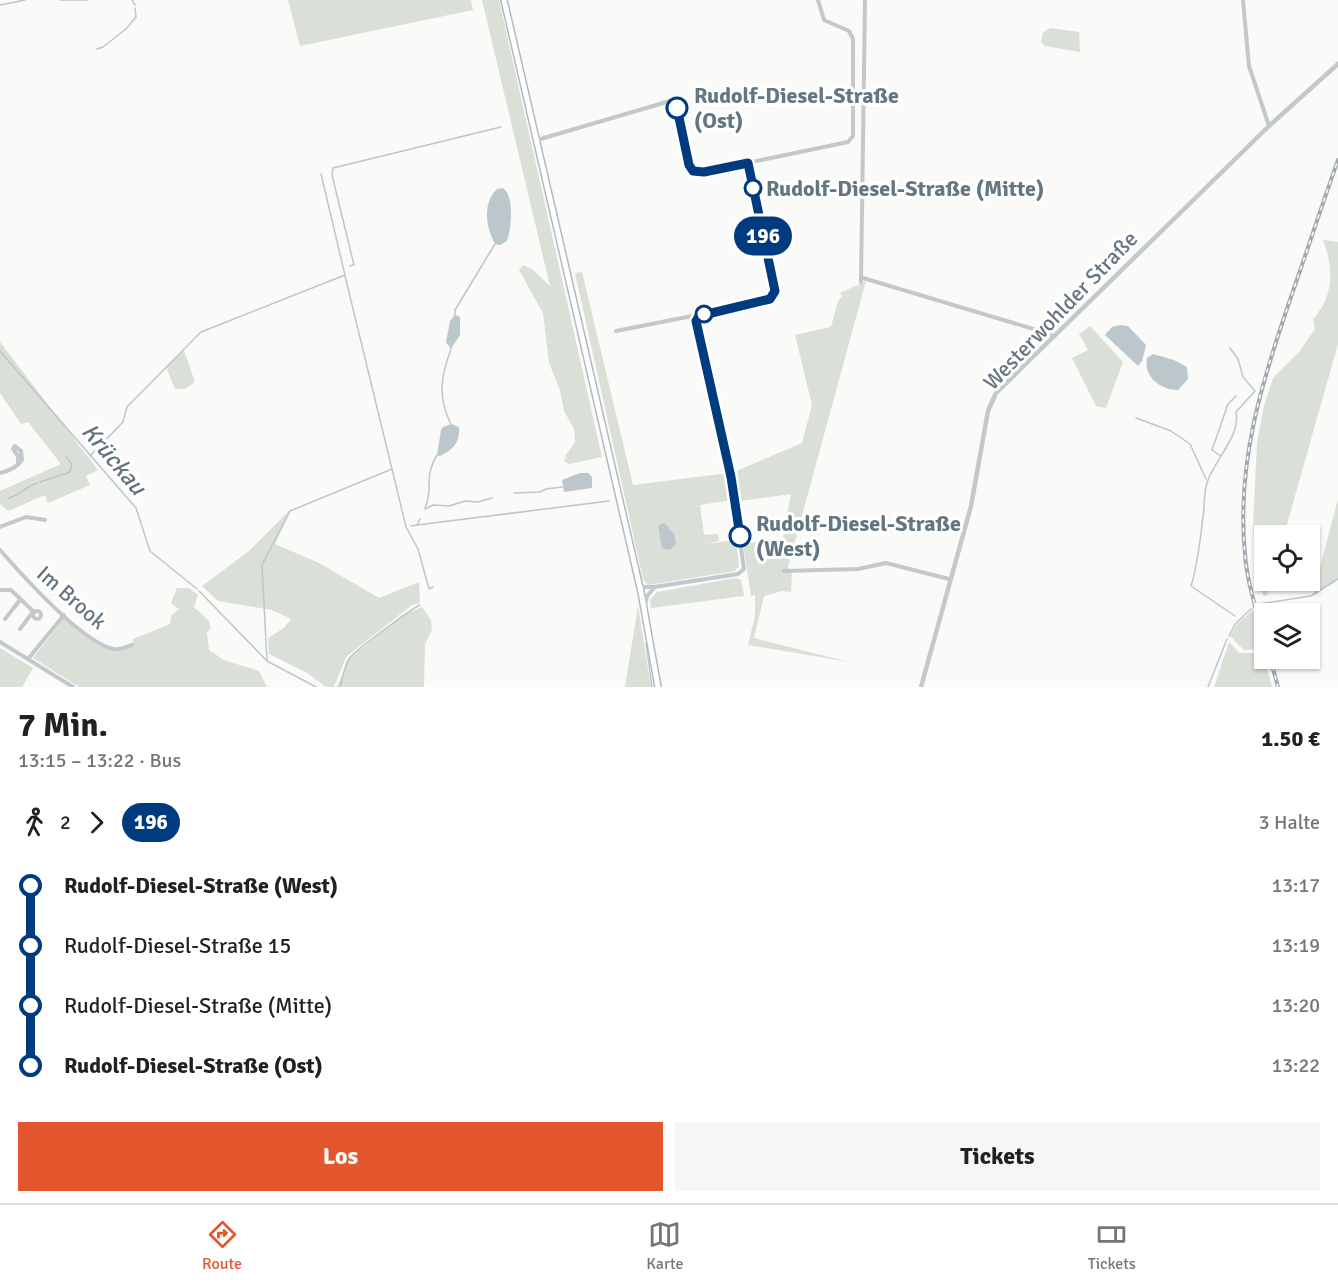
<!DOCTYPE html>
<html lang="de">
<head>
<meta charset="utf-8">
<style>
	:root { --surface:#fff; --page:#f6f6f6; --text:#202124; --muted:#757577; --line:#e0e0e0; --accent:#e4572e }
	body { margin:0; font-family:Signika,sans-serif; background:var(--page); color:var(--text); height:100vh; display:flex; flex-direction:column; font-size:22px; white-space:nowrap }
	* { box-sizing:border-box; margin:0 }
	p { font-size:20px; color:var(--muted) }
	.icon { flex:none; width:33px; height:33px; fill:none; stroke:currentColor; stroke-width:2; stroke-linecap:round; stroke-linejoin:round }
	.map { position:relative; height:687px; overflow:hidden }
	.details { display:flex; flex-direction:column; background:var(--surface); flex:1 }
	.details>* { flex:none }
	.badge { padding:0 12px; border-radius:20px; font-size:21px; line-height:39px }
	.tools { position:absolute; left:1254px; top:525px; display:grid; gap:12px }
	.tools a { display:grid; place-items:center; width:66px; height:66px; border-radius:0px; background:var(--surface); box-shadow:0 2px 4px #0004; font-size:30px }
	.map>.badge { position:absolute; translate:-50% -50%; box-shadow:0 0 0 3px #fff }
	.legs { display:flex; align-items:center; gap:9px; height:66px; padding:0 18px; font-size:20px }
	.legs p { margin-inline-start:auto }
	.summary { display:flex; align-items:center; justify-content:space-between; height:102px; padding:0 18px }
	h1 { font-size:33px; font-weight:800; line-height:45px }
	.action { display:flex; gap:12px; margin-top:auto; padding:12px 18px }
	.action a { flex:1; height:69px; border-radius:0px; background:var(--accent); color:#fff; font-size:24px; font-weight:800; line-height:69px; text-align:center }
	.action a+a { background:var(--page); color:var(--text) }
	ul { padding:0 18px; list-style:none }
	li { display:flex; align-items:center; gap:21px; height:60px; font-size:22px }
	li i { display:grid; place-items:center; width:9px; height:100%; margin:0 8px; background:currentColor }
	li i::after { content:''; width:15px; height:15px; margin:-8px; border:4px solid; border-radius:50%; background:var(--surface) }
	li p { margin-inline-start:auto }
	li:first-child i { background:linear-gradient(#0000 50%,currentColor 0) }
	li:last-child i { background:linear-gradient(currentColor 50%,#0000 0) }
	.dock { display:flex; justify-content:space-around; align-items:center; height:84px; border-top:2px solid var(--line); background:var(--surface); font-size:16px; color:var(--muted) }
	.dock a { display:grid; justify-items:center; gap:3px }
	.dock .current { color:var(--accent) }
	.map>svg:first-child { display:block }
</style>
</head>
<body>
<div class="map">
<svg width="1338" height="687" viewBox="0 0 1338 687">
	<rect width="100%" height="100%" fill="#fafaf8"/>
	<g fill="#dadfd7">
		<polygon points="288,0 471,0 473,10 300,46"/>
		<polygon points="482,0 499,0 602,457 569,464 564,461 566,455 575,442 574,429 564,411 560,390 549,363 543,313 519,270 523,265 532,269 550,286"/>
		<polygon points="1050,28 1079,32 1080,52 1045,46 1041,42 1043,33"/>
		<path d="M1323 240 1338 242V344L1284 535 1264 536V580L1272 581 1267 595 1263 596 1256 557 1253 526 1257 443 1264 406 1273 378 1299 352 1315 329 1313 319C1334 296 1334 268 1323 240Z"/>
		<polygon points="582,272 633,485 728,473 732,500 700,505 704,535 718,534 719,541 705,544 736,540 739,566 735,571 648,585 643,579 575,273"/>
		<polygon points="866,281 788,567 792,574 791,592 782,591 764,596 754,638 849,662 748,645 755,616 755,595 751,596 743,544 783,538 791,494 739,501 734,472 802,443 812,405 795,335 831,327 838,301 842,296 840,293"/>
		<polygon points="1090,326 1123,362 1106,408 1096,406 1072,358 1088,350 1079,334"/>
		<polygon points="0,342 98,470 86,476 90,485 48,503 45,495 8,511 0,504 0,491 61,464 28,422 21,424 0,393"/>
		<polygon points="184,351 195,382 185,389 175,389 166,367"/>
		<polygon points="1338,499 1338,580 1314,593 1314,590"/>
		<polygon points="292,508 275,544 319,563 379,598 419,582 420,603 412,605 346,657 334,687 326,687 307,673 269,654 268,638 284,628 291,619 272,610 218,601 202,586 249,551"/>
		<polygon points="735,578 741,580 744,596 651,608 650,600 657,592"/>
		<path d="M177 588H189L198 595 194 607 209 621 211 629 207 632 209 650 224 660 259 671 267 687H79L33 658 64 618C83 634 106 659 132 647L133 639 170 624 171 616 179 609 171 603Z"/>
		<polygon points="638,606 651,687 625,687"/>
		<polygon points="422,607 431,620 432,630 425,644 424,687 337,687 349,659 403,615"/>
		<polygon points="1253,610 1264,649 1244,650 1230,636 1238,623"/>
		<polygon points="1229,642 1239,653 1263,653 1272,687 1214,687"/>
		<polygon points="0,648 33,668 22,687 0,687"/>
	</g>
	<g fill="#bbc7cb">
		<path d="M503 188C515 197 511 228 507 241L500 245 495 244C486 228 482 203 497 189Z"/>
		<polygon points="455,315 460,317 460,335 451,349 446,342 450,321"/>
		<polygon points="1120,325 1128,326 1146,345 1142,361 1138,366 1105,335 1112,327"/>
		<path d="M1153 354 1174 360 1187 367 1188 379 1178 390C1161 390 1143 377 1147 358Z"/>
		<path d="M451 424 459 427C460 442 454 449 440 456L437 455 441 430 443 427Z"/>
		<polygon points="580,473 588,473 592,477 592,488 564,492 562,480"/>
		<polygon points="664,523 674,534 676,543 670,550 662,548 658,526"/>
	</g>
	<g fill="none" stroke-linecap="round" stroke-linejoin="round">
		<g stroke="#bbc7cb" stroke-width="1.5">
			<polyline points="60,0 87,0"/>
			<polyline points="132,0 135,5"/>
			<polyline points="0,5 25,0"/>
			<polyline points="97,49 103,47 126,29 136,17 135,8"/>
			<polyline points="350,266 354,265 332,175 333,168 501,127"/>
			<polyline points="345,276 392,469"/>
			<polyline points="455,315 455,310 495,244"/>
			<path d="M1230 348 1238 359 1243 377 1255 391 1236 412C1241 435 1215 460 1208 480 1203 492 1205 505 1203 517 1200 540 1198 564 1191 586L1235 616"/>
			<path d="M451 349C441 376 437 397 451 424"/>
			<polyline points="0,351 136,508 150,551 197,589"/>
			<polyline points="1136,418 1171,431 1190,444 1206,479"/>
			<polyline points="90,456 123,422 127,407 201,332 345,275 321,174"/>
			<polyline points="1221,456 1212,450 1228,404 1236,396"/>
			<polyline points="40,482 70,472 72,464 66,457"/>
			<polyline points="514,493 540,492 546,489 562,487"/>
			<path d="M8 498C18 497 26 486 37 483"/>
			<path d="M425 508C434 487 423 479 437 455"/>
			<polyline points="425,509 433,505 449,506 465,501 478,502 492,498"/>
			<polyline points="417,525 609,501"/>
			<polyline points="411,526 417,525 420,519"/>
			<polyline points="199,591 267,661 316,687"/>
			<polyline points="1258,604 1311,596 1338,579"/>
			<polyline points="1229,636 1236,623 1251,609"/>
			<polyline points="646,643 652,687"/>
			<polyline points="267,661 262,565 290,511 392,469 406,527 418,549 429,589 433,587"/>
			<path d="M340 687C343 678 344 667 349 659 353 652 411 609 420 605"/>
			<polyline points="1208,687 1227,639"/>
		</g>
		<g stroke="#b3babf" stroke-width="8">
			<polyline id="secondary" points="504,0 641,592 658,687"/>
		</g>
		<g stroke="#c3c8cc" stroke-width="4">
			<polyline points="1243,0 1249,66 1269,126"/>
			<polyline points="537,140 670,101 675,104 678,110 689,165 696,172 704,172 848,142 853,136 853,39 849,31 824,20 818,0"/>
			<polyline points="863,278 1047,333 1053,336"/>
			<polyline points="861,282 865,0"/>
			<polyline points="616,331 692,316 696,318"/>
			<path d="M0 473C9 471 17 467 22 460L21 451 15 446 13 449 18 456V464"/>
			<polyline points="0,527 26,517 45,520"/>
			<path d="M0 550C22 575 82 643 114 649 121 650 126 647 132 645"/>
			<polyline points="784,571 858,569 886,563 949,579"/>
			<polyline points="640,587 654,587 738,574 744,569 731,477 696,321 699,316 774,297 775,291 748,163"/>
			<polyline points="0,590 11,590 34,612"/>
			<polyline points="645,605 647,596 654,588"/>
			<circle cx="37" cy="615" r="4"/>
			<polyline points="5,619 20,600"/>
			<polyline points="20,629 32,613"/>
			<polyline points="0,642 73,687"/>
			<polyline points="28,659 64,615"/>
		</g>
		<polyline stroke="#c3c8cc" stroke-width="4.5" points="921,687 971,506 988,411 996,393 1269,126 1338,64"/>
		<use href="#secondary" stroke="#fff" stroke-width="5"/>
		<g stroke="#a2aab0" stroke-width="4">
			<g id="rail">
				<path d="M1264 638C1257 611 1247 583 1245 554 1236 464 1262 381 1291 297 1307 251 1322 205 1338 160"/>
				<polyline points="1270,658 1278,687"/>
			</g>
		</g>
		<use href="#rail" stroke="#fff" stroke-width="1.5" stroke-dasharray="4.5" stroke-linecap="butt"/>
	</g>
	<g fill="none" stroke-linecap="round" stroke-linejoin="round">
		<g stroke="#fff" stroke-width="14">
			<polyline id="line-1" points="677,108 689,165 693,171 704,172 748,163 775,291 770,299 699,316 696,321 731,477 740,536"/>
		</g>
		<use href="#line-1" stroke="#003b80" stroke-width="9"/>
	</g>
	<g fill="#fff" stroke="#003b80" stroke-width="3">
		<circle cx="677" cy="108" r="10"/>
		<circle cx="753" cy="188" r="8"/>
		<circle cx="704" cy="314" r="8"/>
		<circle cx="740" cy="536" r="10"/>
	</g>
	<g text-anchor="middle" stroke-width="6" stroke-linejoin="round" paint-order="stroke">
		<g font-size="22" font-weight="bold" fill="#657683" stroke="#fff" text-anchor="start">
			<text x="694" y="103">Rudolf-Diesel-Straße<tspan x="694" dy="25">(Ost)</tspan></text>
			<text x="766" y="196">Rudolf-Diesel-Straße (Mitte)</text>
			<text x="756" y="531">Rudolf-Diesel-Straße<tspan x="756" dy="25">(West)</tspan></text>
		</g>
		<g font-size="22" fill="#657683" stroke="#fff">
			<text transform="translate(1060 310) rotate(-46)" y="8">Westerwohlder Straße</text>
			<text transform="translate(72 597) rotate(41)" y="8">Im Brook</text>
		</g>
		<g font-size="24" font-style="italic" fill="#60757c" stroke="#fff">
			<text transform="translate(114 459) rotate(50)" y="8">Krückau</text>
		</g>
	</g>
</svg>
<div class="tools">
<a><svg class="icon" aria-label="locate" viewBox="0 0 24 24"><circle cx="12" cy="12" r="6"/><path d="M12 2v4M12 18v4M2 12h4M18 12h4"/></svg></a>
<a><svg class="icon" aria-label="layers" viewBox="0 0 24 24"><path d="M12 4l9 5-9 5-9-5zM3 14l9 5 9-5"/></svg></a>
</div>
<b class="badge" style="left:763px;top:236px;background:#003b80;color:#fff">196</b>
</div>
<section class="details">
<div class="summary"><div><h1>7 Min.</h1><p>13:15 – 13:22 · Bus</p></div><b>1.50 €</b></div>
<div class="legs"><svg class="icon" aria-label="walk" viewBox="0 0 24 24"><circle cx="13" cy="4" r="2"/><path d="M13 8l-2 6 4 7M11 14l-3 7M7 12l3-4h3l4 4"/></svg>2<svg class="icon" aria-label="forward" viewBox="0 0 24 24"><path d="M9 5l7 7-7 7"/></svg><b class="badge" style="background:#003b80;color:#fff">196</b><p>3 Halte</p></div>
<ul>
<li><i style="color:#003b80"></i><b>Rudolf-Diesel-Straße (West)</b><p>13:17</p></li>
<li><i style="color:#003b80"></i><span>Rudolf-Diesel-Straße 15</span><p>13:19</p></li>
<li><i style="color:#003b80"></i><span>Rudolf-Diesel-Straße (Mitte)</span><p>13:20</p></li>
<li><i style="color:#003b80"></i><b>Rudolf-Diesel-Straße (Ost)</b><p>13:22</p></li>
</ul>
<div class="action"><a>Los</a><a>Tickets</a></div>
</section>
<nav class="dock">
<a class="current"><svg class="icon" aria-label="directions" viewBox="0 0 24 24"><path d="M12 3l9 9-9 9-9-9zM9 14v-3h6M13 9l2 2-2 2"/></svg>Route</a>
<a><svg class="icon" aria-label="map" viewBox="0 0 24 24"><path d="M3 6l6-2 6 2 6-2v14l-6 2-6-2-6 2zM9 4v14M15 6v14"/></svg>Karte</a>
<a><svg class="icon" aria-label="tickets" viewBox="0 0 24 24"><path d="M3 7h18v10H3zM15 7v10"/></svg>Tickets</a>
</nav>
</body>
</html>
